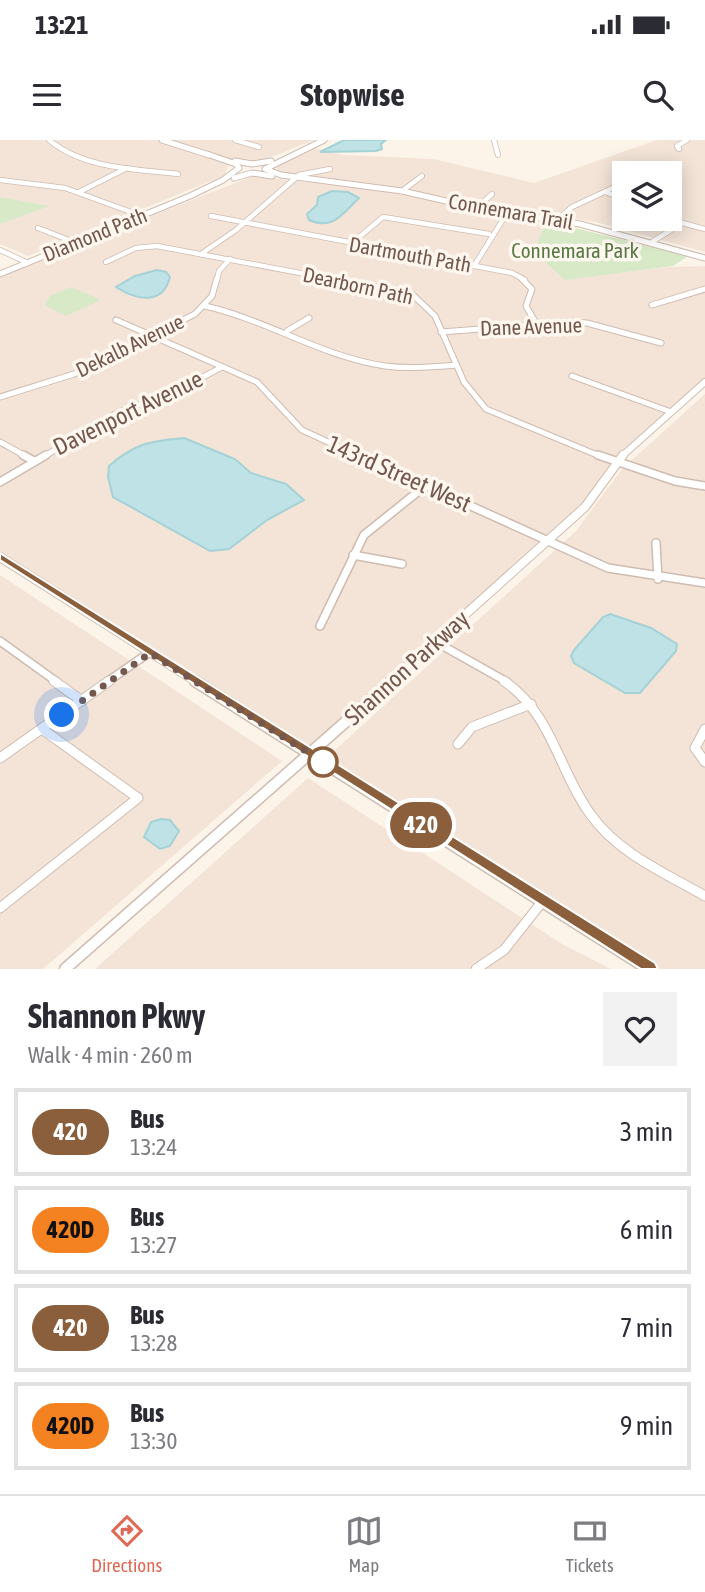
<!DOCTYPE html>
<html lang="en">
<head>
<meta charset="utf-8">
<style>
	:root { --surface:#fff; --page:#f2f2f3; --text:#2b2b33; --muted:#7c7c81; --line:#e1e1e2; --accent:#df6954 }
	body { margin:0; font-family:"Asap Condensed",sans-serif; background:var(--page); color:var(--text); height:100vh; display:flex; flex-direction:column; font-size:26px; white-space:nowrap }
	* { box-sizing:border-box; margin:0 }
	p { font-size:23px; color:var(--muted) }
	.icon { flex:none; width:38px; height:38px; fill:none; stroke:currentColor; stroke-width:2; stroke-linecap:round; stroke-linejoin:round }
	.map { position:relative; height:829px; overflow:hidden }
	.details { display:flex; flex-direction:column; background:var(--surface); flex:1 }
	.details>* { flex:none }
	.badge { padding:0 14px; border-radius:23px; font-size:24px; line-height:46px }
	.tools { position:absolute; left:612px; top:21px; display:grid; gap:14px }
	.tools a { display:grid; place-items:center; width:70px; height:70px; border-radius:0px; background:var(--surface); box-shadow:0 4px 18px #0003; font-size:35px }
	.you { position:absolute; width:35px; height:35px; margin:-18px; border:5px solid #fff; border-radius:50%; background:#1a73e8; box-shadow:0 0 0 10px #1a73e833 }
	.map>.badge { position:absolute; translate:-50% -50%; box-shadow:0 0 0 4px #fff }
	.round { display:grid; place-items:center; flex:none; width:74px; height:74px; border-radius:0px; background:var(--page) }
	.head { display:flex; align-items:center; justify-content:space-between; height:119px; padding:0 28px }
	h1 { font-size:33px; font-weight:700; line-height:52px }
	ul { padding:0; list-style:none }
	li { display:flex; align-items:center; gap:21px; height:88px; margin:0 14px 10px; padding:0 14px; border:4px solid var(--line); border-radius:0px }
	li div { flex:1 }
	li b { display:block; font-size:26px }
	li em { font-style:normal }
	li .badge { min-width:77px; font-weight:700; text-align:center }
	.status { display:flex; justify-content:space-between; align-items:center; height:49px; padding:0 35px; background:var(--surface); direction:ltr }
	.status svg { height:19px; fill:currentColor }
	header { display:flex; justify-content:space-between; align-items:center; height:91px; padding:0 28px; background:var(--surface); font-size:32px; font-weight:700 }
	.tabs { display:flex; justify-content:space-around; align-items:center; height:98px; border-top:2px solid var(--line); background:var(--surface); font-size:19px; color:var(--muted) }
	.tabs a { display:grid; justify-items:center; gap:4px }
	.tabs .current { color:var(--accent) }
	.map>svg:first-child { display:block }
</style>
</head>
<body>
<div class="status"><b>13:21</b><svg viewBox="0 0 49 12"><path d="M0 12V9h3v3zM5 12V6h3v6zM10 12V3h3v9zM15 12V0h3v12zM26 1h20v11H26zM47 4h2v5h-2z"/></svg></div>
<header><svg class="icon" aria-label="menu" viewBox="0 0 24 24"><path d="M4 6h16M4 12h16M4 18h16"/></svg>Stopwise<svg class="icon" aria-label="search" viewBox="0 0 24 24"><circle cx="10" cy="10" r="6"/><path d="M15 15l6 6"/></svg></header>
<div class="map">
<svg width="705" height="829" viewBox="0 0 705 829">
	<rect width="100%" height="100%" fill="#fcf3e9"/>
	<g fill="#f3e4d7" fill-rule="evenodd">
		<polygon points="0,0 314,0 261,21 229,21 225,35 28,116 0,104 0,84 47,66 0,57"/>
		<path d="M657 0H705V112L596 82 481 65 400 48 279 33 276 25 314 8 343 15 433 19 534 43ZM625 33H670V79H625Z"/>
		<polygon points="253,36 398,53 546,82 536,104 543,120 565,139 669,127 705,126 705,243 606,330 588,362 310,614 0,417 0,135"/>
		<polygon points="705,254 705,829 648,829 322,622 576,391 622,329"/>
		<polygon points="0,435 282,621 43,829 0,829"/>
		<polygon points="308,638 562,804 611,829 95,829"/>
	</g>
	<g fill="#d7e9c7">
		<polygon points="0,57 49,66 0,84"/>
		<polygon points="547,81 688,116 673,126 565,140 543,120 536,104"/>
		<polygon points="71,147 99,159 99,161 66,176 45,165 50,156"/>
	</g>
	<g fill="#bee2e5" stroke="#a4d2d6" stroke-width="2">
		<polygon points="344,0 386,0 381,4 382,9 376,11 320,12"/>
		<path d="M332 51 348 52 359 58C343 73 333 91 309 80L307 74 317 65 318 57Z"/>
		<path d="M157 130 166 132 170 137C163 166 136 160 116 147L135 136Z"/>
		<path d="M184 298 235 319 251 333 286 344 304 360 267 380 229 409 210 411 113 357 108 337 109 326C135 303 151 301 184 298Z"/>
		<polygon points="610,474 651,488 677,504 676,511 640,553 625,553 574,523 571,516 574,510 603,477"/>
		<polygon points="161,679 170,680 179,691 170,706 160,709 144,697 151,682"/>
	</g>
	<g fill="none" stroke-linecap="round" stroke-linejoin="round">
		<g stroke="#cfbcb1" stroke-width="6">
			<g id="minor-far3">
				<path d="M49 0C84 29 135 29 178 34"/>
				<polyline points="235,0 259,7"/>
				<polyline points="494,0 498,15"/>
				<polyline points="679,9 677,6 687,0"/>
				<polyline points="0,40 65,48 142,76"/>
				<polyline points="402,51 422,36"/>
				<polyline points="79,52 127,28"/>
				<polyline points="605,52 625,59"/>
				<polyline points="477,68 492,54"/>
				<polyline points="211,76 512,133 525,140"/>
				<polyline points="668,79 705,89"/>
				<polyline points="557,80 572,67 617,46"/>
				<polyline points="38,88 76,103"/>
				<polyline points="652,102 682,83"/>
				<polyline points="351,104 383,77 489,94"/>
				<polyline points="0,110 28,123"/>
				<polyline points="201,114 236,90 299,35 330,29"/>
				<polyline points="106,122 136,108 157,106 337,140"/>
				<polyline points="474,126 507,73"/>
				<polyline points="217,140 219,131 230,119"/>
			</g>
		</g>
		<g stroke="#cfbcb1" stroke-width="7">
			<g id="minor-far2">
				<polyline points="327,138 412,154 435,176 464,242 486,269 602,317"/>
				<polyline points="521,138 532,149 526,166 537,185"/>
				<polyline points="652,165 705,149"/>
				<path d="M205 166C267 180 323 217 385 226 409 229 433 227 456 225"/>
				<polyline points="116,180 257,242 302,290 361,317"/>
				<polyline points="287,191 309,178"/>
				<polyline points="441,192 571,182 587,183 661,203"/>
				<polyline points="572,236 671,272"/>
				<polyline points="0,257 74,234 195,174 212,156 217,138"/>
				<polyline points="0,302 27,317"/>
				<polyline points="43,317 117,273 182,248 222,227"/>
			</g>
		</g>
		<g stroke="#cfbcb1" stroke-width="10">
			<g id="minor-far1">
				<polyline points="23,315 34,321"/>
				<polyline points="358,315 608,428 705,443"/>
				<polyline points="598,315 675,341 705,346"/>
				<polyline points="0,342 46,315"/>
				<polyline points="656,403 658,439"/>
				<polyline points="353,415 402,424"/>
				<polyline points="320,486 364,395 425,346"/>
				<polyline points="0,501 57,542"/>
				<polyline points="436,502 507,542"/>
				<polyline points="107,542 150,512"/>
			</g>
		</g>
		<g stroke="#cfbcb1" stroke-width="11">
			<g id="minor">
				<polyline points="54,541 82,561"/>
				<path d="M504 541C553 575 558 630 591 675 618 713 665 733 705 756"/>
				<polyline points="705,589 695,608 705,622"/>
				<polyline points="458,604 472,587 531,564"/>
				<polyline points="0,618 109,541"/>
				<polyline points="0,768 138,658 42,589"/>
				<polyline points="476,829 504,810 542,762"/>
			</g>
		</g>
		<g stroke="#cfbcb1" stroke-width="7">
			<g id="tertiary-far3">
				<polyline points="162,0 209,15"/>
				<polyline points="324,0 265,29 281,35 402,51 477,68 580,84 705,118"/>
				<polyline points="235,21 252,24 271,21"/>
				<polyline points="234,38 252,33 272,36"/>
				<polyline points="0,134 190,56 223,40 239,28 236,24 207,14"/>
			</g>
		</g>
		<g stroke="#cfbcb1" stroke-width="8">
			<polyline id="tertiary-far2" points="621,317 705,242"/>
		</g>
		<g stroke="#cfbcb1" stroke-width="10">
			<g id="tertiary-far1">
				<polyline points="0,417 197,542"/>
				<polyline points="390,542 585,367 623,315"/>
			</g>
		</g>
		<g stroke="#cfbcb1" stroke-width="13">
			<g id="tertiary">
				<polyline points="195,541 648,829"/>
				<polyline points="65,829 392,541"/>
			</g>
		</g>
		<use href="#minor-far3" stroke="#fff" stroke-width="4.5"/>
		<use href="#minor-far2" stroke="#fff" stroke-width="5"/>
		<use href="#minor-far1" stroke="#fff" stroke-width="7"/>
		<use href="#minor" stroke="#fff" stroke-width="9"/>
		<use href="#tertiary-far3" stroke="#fff" stroke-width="5"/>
		<use href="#tertiary-far2" stroke="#fff" stroke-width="6"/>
		<use href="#tertiary-far1" stroke="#fff" stroke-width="8"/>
		<use href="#tertiary" stroke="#fff" stroke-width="10"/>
	</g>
	<polygon fill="#8b5e3c" stroke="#fff" stroke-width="2" points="0,413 655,823 658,829 641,829 0,420"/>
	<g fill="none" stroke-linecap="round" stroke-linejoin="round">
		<polyline stroke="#75584d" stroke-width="7" stroke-dasharray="0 12.6" points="62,575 150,513 323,622"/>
	</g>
	<circle fill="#fff" stroke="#8b5e3c" stroke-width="3.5" cx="323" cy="622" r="14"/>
	<g text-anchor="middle" stroke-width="7" stroke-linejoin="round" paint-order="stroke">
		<g font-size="21" fill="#75584d" stroke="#fef7ef">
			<text transform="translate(511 72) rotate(10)" y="7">Connemara Trail</text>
			<text transform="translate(95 95) rotate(-22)" y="7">Diamond Path</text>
			<text transform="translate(410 115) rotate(10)" y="7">Dartmouth Path</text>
			<text transform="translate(358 146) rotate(12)" y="7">Dearborn Path</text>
			<text transform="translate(531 187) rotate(-2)" y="7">Dane Avenue</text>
			<text transform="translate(130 206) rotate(-26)" y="7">Dekalb Avenue</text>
		</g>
		<g font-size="21" fill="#597a45" stroke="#fef7ef">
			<text x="575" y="118">Connemara Park</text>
		</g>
		<g font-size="24" fill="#75584d" stroke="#fef7ef">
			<text transform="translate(128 273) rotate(-26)" y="8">Davenport Avenue</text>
			<text transform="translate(399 334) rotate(24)" y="8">143rd Street West</text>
			<text transform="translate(407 528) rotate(-42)" y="8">Shannon Parkway</text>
		</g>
	</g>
</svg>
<div class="tools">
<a><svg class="icon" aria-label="layers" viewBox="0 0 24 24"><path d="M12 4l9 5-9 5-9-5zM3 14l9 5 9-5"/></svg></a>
</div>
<div class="you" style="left:62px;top:575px"></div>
<b class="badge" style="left:421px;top:685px;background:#8b5e3c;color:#fff">420</b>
</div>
<section class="details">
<div class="head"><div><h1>Shannon Pkwy</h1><p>Walk · 4 min · 260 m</p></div><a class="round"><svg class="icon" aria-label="heart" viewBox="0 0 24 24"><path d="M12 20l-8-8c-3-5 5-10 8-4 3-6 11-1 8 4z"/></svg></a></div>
<ul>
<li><span class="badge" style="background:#8b5e3c;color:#fff">420</span><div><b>Bus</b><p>13:24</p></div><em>3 min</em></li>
<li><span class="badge" style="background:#f58220;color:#111">420D</span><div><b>Bus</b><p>13:27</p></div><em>6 min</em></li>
<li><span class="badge" style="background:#8b5e3c;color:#fff">420</span><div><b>Bus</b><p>13:28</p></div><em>7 min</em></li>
<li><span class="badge" style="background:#f58220;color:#111">420D</span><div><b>Bus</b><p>13:30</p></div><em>9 min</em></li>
</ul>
</section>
<nav class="tabs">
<a class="current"><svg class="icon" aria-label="directions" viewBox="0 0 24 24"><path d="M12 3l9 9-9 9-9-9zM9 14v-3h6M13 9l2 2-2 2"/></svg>Directions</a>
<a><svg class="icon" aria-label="map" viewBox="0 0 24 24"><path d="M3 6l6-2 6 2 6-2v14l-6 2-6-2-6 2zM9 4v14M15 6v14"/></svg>Map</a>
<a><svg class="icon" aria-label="tickets" viewBox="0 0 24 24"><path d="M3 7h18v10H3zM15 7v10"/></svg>Tickets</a>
</nav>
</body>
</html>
